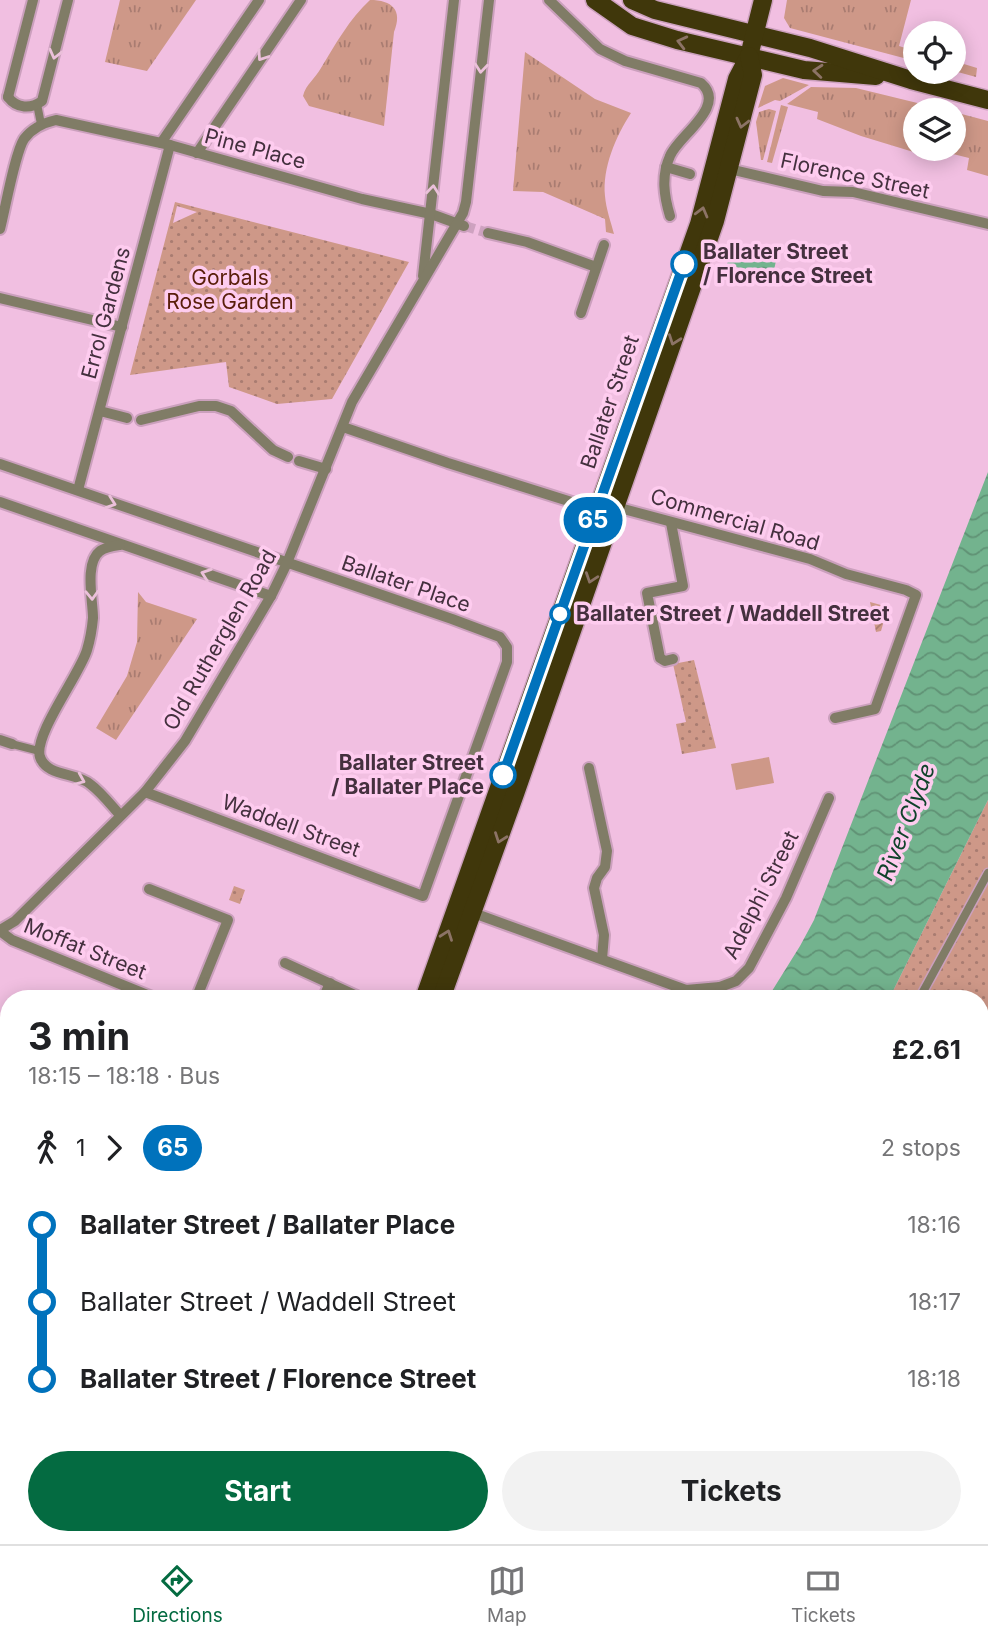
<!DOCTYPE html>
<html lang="en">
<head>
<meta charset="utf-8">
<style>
	:root { --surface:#fff; --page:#f2f2f2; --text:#202124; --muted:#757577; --line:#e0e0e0; --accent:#046b41 }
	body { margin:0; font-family:Inter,sans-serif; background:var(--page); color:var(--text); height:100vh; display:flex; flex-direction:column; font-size:26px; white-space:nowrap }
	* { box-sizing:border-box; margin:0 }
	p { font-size:23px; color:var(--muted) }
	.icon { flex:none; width:38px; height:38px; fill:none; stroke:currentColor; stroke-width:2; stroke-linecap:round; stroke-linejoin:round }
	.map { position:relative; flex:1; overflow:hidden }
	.panel { position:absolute; left:0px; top:990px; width:989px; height:555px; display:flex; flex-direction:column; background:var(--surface); border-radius:28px 28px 0 0; box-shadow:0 4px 18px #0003 }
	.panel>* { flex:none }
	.badge { padding:0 14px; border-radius:23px; font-size:24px; line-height:46px }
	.tools { position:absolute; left:903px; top:21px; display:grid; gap:14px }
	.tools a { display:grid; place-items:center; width:63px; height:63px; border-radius:50%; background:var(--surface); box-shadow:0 4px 18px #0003; font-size:35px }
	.map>.badge { position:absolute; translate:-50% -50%; box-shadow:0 0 0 4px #fff }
	.legs { display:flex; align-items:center; gap:10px; height:77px; padding:0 28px; font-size:23px }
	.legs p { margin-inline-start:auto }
	.headline { display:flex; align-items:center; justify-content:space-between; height:119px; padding:0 28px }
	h1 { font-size:38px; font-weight:700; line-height:52px }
	.button { display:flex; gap:14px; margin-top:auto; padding:14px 28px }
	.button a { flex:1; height:80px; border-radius:42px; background:var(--accent); color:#fff; font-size:28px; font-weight:700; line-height:80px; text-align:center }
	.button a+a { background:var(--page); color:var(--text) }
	ul { padding:0 28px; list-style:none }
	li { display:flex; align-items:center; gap:24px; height:77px; font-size:26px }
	li i { display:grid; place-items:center; width:10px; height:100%; margin:0 9px; background:currentColor }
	li i::after { content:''; width:18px; height:18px; margin:-9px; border:5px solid; border-radius:50%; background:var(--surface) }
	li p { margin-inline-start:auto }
	li:first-child i { background:linear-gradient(#0000 50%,currentColor 0) }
	li:last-child i { background:linear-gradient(currentColor 50%,#0000 0) }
	.dock { display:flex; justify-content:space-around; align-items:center; height:98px; border-top:2px solid var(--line); background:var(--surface); font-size:19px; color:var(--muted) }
	.dock a { display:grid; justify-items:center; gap:4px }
	.dock .current { color:var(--accent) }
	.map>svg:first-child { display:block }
</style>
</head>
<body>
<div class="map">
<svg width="988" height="1544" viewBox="0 0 988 1544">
	<defs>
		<pattern id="grass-tufts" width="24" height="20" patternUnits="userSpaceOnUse" patternTransform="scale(1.75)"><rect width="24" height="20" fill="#ce9888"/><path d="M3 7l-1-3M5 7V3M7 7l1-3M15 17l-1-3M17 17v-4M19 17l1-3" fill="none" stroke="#a97c71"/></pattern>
		<pattern id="park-dots" width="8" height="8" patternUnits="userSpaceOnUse" patternTransform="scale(1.75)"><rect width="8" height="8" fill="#ce9888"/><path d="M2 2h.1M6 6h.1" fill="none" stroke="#a97c71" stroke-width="1.8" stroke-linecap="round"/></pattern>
		<pattern id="garden-furrows" width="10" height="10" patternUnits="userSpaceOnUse" patternTransform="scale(1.75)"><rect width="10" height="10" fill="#ce9888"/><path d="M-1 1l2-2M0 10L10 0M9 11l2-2" fill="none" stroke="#a97c71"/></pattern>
		<pattern id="water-waves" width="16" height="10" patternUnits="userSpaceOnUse" patternTransform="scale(1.75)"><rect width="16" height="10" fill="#73b38e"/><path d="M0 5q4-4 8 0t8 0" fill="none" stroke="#609275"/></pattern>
	</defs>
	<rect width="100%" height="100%" fill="#f1bfe1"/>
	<g fill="url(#grass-tufts)">
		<polygon points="120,0 196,0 147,71 105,62"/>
		<path d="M370 0C392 0 403 10 394 32L384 126 309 106 303 96C306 84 315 79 321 68 335 45 350 18 370 0Z"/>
		<polygon points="787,0 911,0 899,46 915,51 915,61 790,28 784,18"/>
		<path d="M525 52 595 99 631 113C616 136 602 168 605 196 606 209 611 222 614 234L606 232 605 219 543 192 513 191Z"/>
		<polygon points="954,61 977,68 976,77 954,71"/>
		<polygon points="783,78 809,85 780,101 775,100 758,108 765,86"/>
		<polygon points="811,87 856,88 946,110 915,110 915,149 921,149 920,154 861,136 817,119 818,112 787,104"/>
		<polygon points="781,105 788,107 772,163 767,162"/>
		<polygon points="769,109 776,111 763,160 761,160 756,122 759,112"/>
		<polygon points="954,112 988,121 988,176 967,170 969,158 933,149 954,149"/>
		<polygon points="138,592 146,602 197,619 116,740 96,728 127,676 137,642"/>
	</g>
	<g fill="url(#park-dots)" fill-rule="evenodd">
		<path d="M175 202 409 262 332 399 277 404 229 387 226 362 130 375ZM177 206 197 212 173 223Z"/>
		<polygon points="694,660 716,748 682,754 676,724 686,722 673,664"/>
		<polygon points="988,800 988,1544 584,1544 590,1536 980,1536 980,999 889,999"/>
		<polygon points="234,886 245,890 240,904 229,900"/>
		<polygon points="0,1513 9,1517 9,1536 44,1537 57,1544 0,1544"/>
	</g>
	<polygon fill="url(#garden-furrows)" points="870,602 888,607 881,631 876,632"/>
	<polygon fill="#ce9888" points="769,757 774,783 736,790 731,764"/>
	<g fill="url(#water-waves)">
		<polygon points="732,242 778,251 773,275 727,265"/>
		<polygon points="988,472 988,800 889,999 767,999 800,946 814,920"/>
		<polygon points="0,1384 9,1387 9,1515 0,1511"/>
		<polygon points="364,1536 590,1537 584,1544 63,1544 48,1537"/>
	</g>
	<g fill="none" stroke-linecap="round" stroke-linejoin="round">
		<polyline stroke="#cea2c0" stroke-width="10" stroke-dasharray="10 5" stroke-linecap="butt" points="465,226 488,233"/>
		<g stroke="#cba0bd" stroke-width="11">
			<g id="pedestrian">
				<polyline points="37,104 41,124"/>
				<polyline points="12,744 39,751"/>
				<polyline points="919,999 988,873"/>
				<polyline points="980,1109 988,1100"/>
				<polyline points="980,1212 988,1220"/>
				<polyline points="980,1289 988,1286"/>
				<polyline points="980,1328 988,1321"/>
				<polyline points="980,1517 988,1488"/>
				<polyline points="869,1536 881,1544"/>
				<polyline points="0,1541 7,1544"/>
				<polyline points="641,1544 646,1536"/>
				<polyline points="706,1544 709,1536"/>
				<polyline points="749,1544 757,1536"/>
				<polyline points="972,1544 975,1536"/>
			</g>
		</g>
		<g stroke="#cba0bd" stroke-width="14">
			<g id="minor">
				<path d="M549 0 600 49 625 61 701 83C728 106 678 136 670 156 661 176 664 196 670 216"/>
				<path d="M8 97C17 109 31 109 42 101L68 0"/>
				<polyline points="8,97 33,0"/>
				<polyline points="161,143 259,0"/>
				<polyline points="197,153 301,0"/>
				<polyline points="666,167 690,174"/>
				<polyline points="725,168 823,191 853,192 988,224"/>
				<path d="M0 229C5 210 15 153 24 139 32 128 43 123 56 120L170 145 362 199 431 214 464 226"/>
				<polyline points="488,233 527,242 596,267"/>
				<polyline points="423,276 454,0"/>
				<polyline points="0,298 122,327"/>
				<polyline points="581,313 604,245"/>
				<polyline points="100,411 127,418"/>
				<polyline points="141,420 199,406 216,406 231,411 273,450 288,457"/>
				<polyline points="343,427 448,463 597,510 616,507 810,559 846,574 906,590 916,595 875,709 835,718"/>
				<polyline points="299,461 326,469"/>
				<polyline points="0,464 452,619 500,637 507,647 507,662 423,896 145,792"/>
				<polyline points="78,490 170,145"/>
				<polyline points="0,502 271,596"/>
				<polyline points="671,523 683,586 647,593 660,658 665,661 673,659"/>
				<path d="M120 545C113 546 105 547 100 551 84 563 93 601 93 618 92 629 90 640 87 650 80 674 33 735 40 757 47 777 76 772 90 784 101 792 111 805 120 815"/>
				<polyline points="0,740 12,744"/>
				<polyline points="589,768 607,851 605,867 597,878 594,888 604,935 602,959"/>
				<polyline points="149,889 228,920 196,999"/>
				<polyline points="468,911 686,990 720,987"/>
				<polyline points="0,930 15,921 145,792 185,741 271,596 287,563 352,402 463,213 466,202 489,0"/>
				<polyline points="0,931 12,940 157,999"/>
				<polyline points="285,963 357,996"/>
				<polyline points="323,999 330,983"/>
				<polyline points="722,999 720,987 736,981 749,968 786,898 829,798"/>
				<polyline points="0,1105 9,1108"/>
				<polyline points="0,1310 9,1289"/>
				<polyline points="0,1347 9,1350"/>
			</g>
		</g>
		<g stroke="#cba0bd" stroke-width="21">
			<g id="primary">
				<polyline points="595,0 632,26 677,40 804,70 876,76"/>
				<polyline points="632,0 655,10 810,48 911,80 988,100"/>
				<polyline points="424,999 699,224 737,79 749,56 763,0"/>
				<polyline points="441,999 515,794 715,221 753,75 749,56"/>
				<polyline points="234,1544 237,1536"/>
			</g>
		</g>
		<use href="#pedestrian" stroke="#807c66" stroke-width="8"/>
		<use href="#minor" stroke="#807c66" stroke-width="10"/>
		<use href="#primary" stroke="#40370b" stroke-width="18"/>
	</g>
	<defs><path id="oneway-chevron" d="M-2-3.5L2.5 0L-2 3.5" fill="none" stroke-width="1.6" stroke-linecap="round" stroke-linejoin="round" transform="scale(1.75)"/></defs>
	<g stroke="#8c7366">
		<use href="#oneway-chevron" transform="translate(682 42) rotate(-166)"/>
		<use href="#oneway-chevron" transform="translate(818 71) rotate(-175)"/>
		<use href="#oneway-chevron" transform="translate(742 123) rotate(104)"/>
		<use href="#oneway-chevron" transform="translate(702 212) rotate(-75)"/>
		<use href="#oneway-chevron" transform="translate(674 340) rotate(110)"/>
		<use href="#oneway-chevron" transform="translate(591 578) rotate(109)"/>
		<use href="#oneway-chevron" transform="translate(500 838) rotate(110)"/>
		<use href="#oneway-chevron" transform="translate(447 935) rotate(-70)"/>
	</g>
	<g stroke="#ebc0da">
		<use href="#oneway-chevron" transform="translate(55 54) rotate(104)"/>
		<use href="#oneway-chevron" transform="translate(262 56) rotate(124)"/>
		<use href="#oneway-chevron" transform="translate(481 68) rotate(96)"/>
		<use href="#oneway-chevron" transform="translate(433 190) rotate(-84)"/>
		<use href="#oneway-chevron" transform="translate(111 503) rotate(19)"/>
		<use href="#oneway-chevron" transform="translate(206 574) rotate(-161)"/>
		<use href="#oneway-chevron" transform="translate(92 595) rotate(88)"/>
		<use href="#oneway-chevron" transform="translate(80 780) rotate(23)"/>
	</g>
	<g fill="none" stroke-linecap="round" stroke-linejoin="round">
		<g stroke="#fff" stroke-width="16">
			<polyline id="line-1" points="503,775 684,264"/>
		</g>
		<use href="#line-1" stroke="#0072bc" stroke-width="10"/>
	</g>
	<g fill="#fff" stroke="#0072bc" stroke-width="3.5">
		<circle cx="684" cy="264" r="12"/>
		<circle cx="560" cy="614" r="9"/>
		<circle cx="503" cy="775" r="12"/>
	</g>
	<g text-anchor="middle" stroke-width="7" stroke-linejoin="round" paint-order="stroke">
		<g font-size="21" fill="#44303e" stroke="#feccef">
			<text transform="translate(255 149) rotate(15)" y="7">Pine Place</text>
			<text transform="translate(855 176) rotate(12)" y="7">Florence Street</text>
			<text transform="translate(106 313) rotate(-75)" y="7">Errol Gardens</text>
			<text transform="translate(610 402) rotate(-71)" y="7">Ballater Street</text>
			<text transform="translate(735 520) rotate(16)" y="7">Commercial Road</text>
			<text transform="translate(406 584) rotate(19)" y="7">Ballater Place</text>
			<text transform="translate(220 640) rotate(-60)" y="7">Old Rutherglen Road</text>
			<text transform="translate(291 826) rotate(20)" y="7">Waddell Street</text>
			<text transform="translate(761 895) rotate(-63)" y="7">Adelphi Street</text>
			<text transform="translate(85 949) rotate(22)" y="7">Moffat Street</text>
		</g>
		<g font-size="21" font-weight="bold" fill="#44303e" stroke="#feccef" text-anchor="start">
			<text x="703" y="259">Ballater Street<tspan x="703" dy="24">/ Florence Street</tspan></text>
			<text x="576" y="621">Ballater Street / Waddell Street</text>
			<text x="484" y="770" text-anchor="end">Ballater Street<tspan x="484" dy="24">/ Ballater Place</tspan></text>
		</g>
		<g font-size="21" fill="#591e0a" stroke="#feccef">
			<text x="230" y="285">Gorbals<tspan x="230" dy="24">Rose Garden</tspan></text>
		</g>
		<g font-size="23" font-style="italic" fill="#10432a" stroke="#feccef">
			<text transform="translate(906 822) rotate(-69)" y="8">River Clyde</text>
		</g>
	</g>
</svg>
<div class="tools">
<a><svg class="icon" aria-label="locate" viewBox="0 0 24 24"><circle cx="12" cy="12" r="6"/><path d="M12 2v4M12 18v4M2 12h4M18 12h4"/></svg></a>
<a><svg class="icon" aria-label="layers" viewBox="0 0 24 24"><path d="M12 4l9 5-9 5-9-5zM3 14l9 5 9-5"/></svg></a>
</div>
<b class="badge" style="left:593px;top:520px;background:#0072bc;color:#fff">65</b>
<section class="panel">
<div class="headline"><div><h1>3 min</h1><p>18:15 – 18:18 · Bus</p></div><b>£2.61</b></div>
<div class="legs"><svg class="icon" aria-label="walk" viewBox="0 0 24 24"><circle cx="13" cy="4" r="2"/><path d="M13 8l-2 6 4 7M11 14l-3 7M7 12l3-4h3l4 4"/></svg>1<svg class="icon" aria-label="forward" viewBox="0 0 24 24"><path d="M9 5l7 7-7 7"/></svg><b class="badge" style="background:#0072bc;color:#fff">65</b><p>2 stops</p></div>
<ul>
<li><i style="color:#0072bc"></i><b>Ballater Street / Ballater Place</b><p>18:16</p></li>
<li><i style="color:#0072bc"></i><span>Ballater Street / Waddell Street</span><p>18:17</p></li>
<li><i style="color:#0072bc"></i><b>Ballater Street / Florence Street</b><p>18:18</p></li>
</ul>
<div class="button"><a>Start</a><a>Tickets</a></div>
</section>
</div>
<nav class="dock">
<a class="current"><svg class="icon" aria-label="directions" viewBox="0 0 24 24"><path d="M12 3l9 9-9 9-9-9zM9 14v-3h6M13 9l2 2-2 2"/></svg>Directions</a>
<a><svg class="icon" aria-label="map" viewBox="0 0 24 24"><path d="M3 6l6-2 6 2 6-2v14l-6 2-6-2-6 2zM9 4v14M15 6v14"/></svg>Map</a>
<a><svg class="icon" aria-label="tickets" viewBox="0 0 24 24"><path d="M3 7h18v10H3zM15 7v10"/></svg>Tickets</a>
</nav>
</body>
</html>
